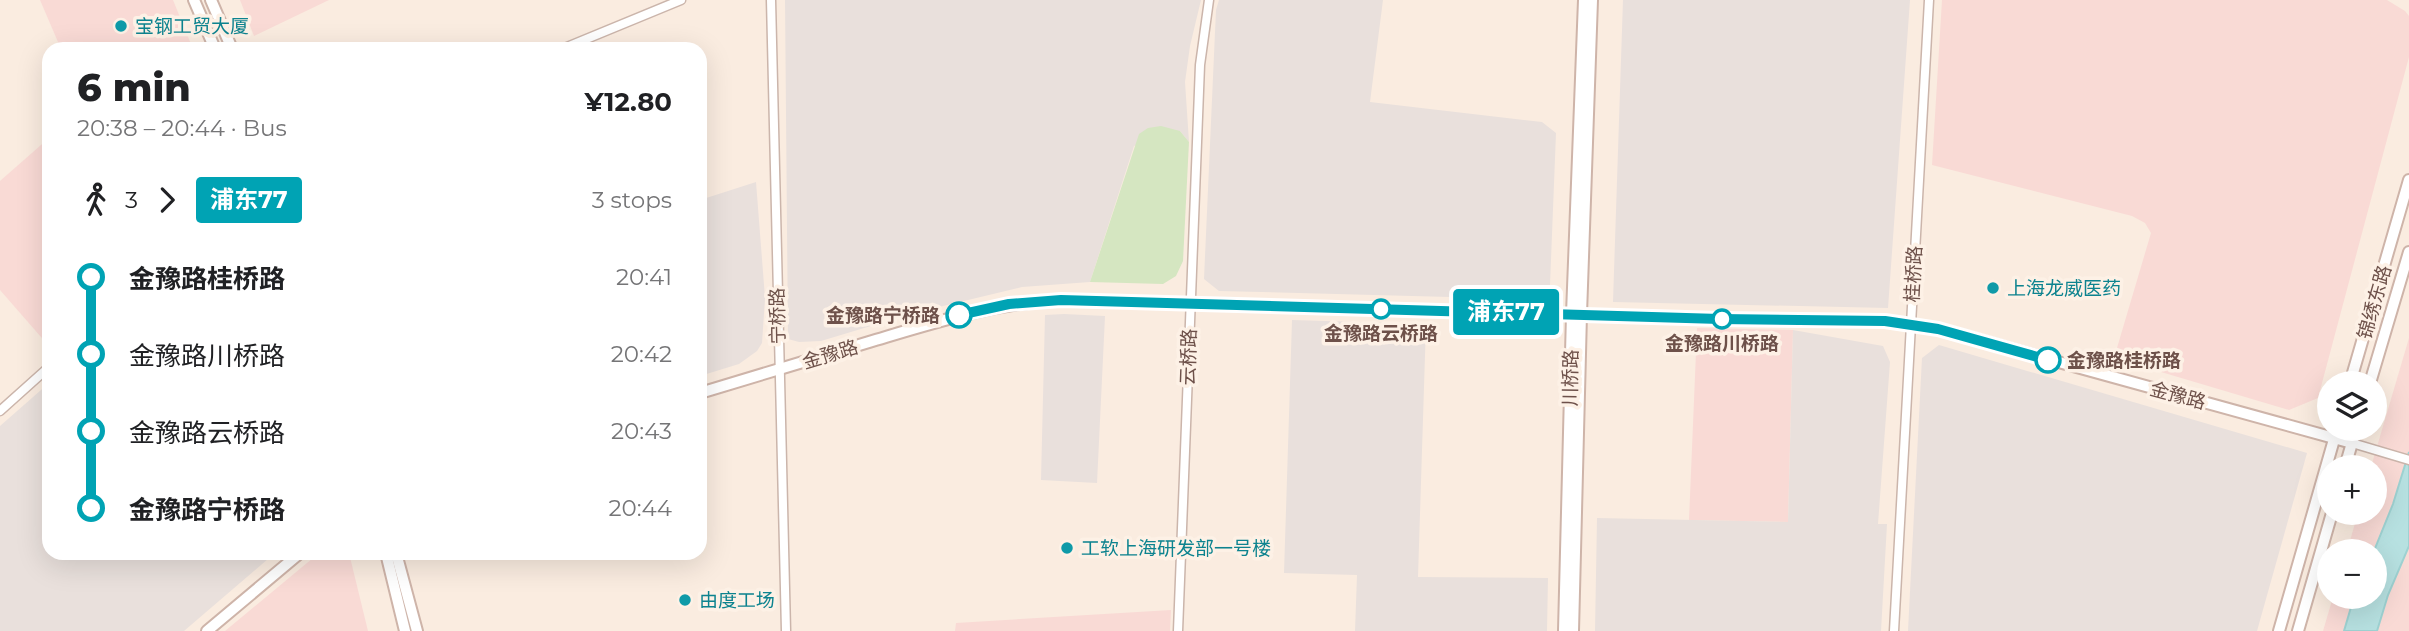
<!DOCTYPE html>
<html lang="en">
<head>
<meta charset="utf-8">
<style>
	:root { --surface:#fff; --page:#f6f6f6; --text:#202124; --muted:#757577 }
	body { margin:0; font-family:Montserrat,"Noto Sans SC",sans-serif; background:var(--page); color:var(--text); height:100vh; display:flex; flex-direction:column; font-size:26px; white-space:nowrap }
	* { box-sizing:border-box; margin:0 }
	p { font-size:23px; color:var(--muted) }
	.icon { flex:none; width:38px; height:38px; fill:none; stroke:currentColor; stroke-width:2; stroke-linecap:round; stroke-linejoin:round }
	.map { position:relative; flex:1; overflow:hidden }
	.side { position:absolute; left:42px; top:42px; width:665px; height:518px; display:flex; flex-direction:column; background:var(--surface); border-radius:21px; box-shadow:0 7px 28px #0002 }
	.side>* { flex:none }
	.badge { padding:0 14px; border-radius:5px; font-size:24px; line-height:46px }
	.tools { position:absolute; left:2317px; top:371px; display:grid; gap:14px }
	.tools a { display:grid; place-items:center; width:70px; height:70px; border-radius:50%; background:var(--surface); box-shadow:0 7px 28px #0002; font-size:35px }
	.map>.badge { position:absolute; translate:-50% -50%; box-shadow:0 0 0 4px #fff }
	.legs { display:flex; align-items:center; gap:10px; height:77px; padding:0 35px; font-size:23px }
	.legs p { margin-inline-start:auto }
	.head { display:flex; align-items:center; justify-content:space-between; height:119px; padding:0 35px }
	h1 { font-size:38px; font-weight:800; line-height:52px }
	ul { padding:0 35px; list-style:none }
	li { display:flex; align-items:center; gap:24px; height:77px; font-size:26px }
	li i { display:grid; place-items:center; width:10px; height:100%; margin:0 9px; background:currentColor }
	li i::after { content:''; width:18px; height:18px; margin:-9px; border:5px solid; border-radius:50%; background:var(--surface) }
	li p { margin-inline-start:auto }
	li:first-child i { background:linear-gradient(#0000 50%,currentColor 0) }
	li:last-child i { background:linear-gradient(currentColor 50%,#0000 0) }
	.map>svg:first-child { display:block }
</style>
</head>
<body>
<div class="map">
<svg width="2409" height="631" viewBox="0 0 2409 631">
	<rect width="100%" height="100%" fill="#faece0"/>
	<g fill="#f9dad5">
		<polygon points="40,0 173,0 193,49 61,49"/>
		<polygon points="240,0 329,0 254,36"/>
		<polygon points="1942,0 2387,0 2405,11 2409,16 2409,57 2318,398 2289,410 2114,358 2151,233 2145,223 2132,216 1932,165"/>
		<polygon points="49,138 49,344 48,345 0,290 0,181"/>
		<polygon points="1697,328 1793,330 1788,522 1689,520"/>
		<polygon points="2409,338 2409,631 2323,631 2333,597 2375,597 2375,551 2347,551 2358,513 2375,513 2375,467 2371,467"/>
		<polygon points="319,553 349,553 368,631 225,631"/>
		<polygon points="1171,610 1170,631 955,631 956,623"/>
	</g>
	<g fill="#e9e0dc">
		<polygon points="785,0 1201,0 1190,46 1185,82 1189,142 1180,131 1134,146 1090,282 1022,287 914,313 821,341 799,342 788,339"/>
		<polygon points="1219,0 1383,0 1370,102 1542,122 1556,133 1550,285 1530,299 1219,291 1204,279 1216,10"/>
		<polygon points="1623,0 1910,0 1888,308 1613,302"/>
		<polygon points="756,182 765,298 762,343 757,351 739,364 700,376 700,200"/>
		<polygon points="1064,314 1105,316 1097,483 1041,480 1045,315"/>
		<polygon points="1292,320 1426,324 1418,577 1548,578 1547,631 1355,631 1357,575 1284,573"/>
		<polygon points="1793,330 1883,346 1890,362 1878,524 1887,524 1881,631 1595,631 1597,518 1788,522"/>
		<polygon points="1939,345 2307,453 2257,631 1908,631 1922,358"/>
		<polygon points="49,383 49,553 275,553 184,631 0,631 0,426"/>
	</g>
	<polygon fill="#d5e6c1" points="1161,126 1180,131 1189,142 1183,261 1176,276 1163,284 1090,282 1139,134 1148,128"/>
	<polygon fill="#b7e1e1" stroke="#9ed2d2" stroke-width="2" points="2409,452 2409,546 2388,595 2377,631 2344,631 2354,597 2375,597 2374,551 2393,504"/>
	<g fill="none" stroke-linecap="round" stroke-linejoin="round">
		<g stroke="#cbb5ab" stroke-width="11">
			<g id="street">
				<polyline points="771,0 786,631"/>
				<polyline points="562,49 681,0"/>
				<polyline points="0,411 49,367"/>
				<polyline points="2352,443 2409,460"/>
				<polyline points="1178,631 1200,65 1209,0"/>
				<polyline points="1894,631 1929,0"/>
			</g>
		</g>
		<g stroke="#ceb4a9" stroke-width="14">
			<g id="secondary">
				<polyline points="194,0 215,49"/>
				<polyline points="211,0 232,49"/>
				<polyline points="2350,383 2409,180"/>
				<polyline points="2370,383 2409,252"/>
				<path d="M700 393C756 376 813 359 869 342 933 323 994 303 1061 300L1720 319 1885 321 1939 329 2352 443"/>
				<polyline points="2345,467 2356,429"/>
				<polyline points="386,553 405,631"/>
				<polyline points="396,553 417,631"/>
				<polyline points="207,631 300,553"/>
				<polyline points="1564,631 1572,314 1584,0"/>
				<polyline points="1573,631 1581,314 1592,0"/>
				<polyline points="2279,631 2337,429"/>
				<polyline points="2298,631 2332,513"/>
			</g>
		</g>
		<use href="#street" stroke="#fff" stroke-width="8"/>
		<use href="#secondary" stroke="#fff" stroke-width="10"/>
	</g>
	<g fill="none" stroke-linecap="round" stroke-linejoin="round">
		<g stroke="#fff" stroke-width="16">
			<polyline id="line-1" points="959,315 1009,304 1061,300 1720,319 1885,321 1938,329 2048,360"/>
		</g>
		<use href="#line-1" stroke="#00a3b4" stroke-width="10"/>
	</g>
	<g fill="#0f9aa8" stroke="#fdf1e6" stroke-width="2.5">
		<circle cx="121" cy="26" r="7"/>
		<circle cx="1993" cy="288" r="7"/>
		<circle cx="1067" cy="548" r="7"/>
		<circle cx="685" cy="600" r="7"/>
	</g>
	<g fill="#fff" stroke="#00a3b4" stroke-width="3.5">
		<circle cx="1381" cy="309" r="9"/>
		<circle cx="959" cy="315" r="12"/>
		<circle cx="1722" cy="319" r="9"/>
		<circle cx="2048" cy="360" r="12"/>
	</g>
	<g text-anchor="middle" stroke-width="7" stroke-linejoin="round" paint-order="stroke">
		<g font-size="19" fill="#0d838f" stroke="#fdf1e6" text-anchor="start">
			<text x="135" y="33">宝钢工贸大厦</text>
			<text x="2007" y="295">上海龙威医药</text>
			<text x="1081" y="555">工软上海研发部一号楼</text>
			<text x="699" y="607">由度工场</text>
		</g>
		<g font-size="19" fill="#6e514a" stroke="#fdf1e6">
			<text transform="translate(1913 274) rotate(-87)" y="7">桂桥路</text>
			<text transform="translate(2374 302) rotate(-74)" y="7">锦绣东路</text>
			<text transform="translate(777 316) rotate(-91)" y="7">宁桥路</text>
			<text transform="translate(830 354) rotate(-17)" y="7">金豫路</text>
			<text transform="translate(1188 357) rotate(-88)" y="7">云桥路</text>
			<text transform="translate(1570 378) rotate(-89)" y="7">川桥路</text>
			<text transform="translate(2178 395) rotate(15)" y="7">金豫路</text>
		</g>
		<g font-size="19" font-weight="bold" fill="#6e514a" stroke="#fdf1e6">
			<text x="940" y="322" text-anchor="end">金豫路宁桥路</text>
			<text x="1381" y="340">金豫路云桥路</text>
			<text x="1722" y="350">金豫路川桥路</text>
			<text x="2067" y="367" text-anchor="start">金豫路桂桥路</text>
		</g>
	</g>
</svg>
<div class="tools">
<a><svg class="icon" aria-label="layers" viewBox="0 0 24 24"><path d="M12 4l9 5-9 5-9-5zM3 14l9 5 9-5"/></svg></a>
<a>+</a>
<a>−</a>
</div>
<b class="badge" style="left:1506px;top:312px;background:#00a3b4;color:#fff">浦东77</b>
<section class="side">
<div class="head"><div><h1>6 min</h1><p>20:38 – 20:44 · Bus</p></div><b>¥12.80</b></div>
<div class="legs"><svg class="icon" aria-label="walk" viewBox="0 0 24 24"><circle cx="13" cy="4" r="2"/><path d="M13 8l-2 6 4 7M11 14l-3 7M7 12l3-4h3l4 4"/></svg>3<svg class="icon" aria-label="forward" viewBox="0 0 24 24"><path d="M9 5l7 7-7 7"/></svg><b class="badge" style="background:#00a3b4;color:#fff">浦东77</b><p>3 stops</p></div>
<ul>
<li><i style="color:#00a3b4"></i><b>金豫路桂桥路</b><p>20:41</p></li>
<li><i style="color:#00a3b4"></i><span>金豫路川桥路</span><p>20:42</p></li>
<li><i style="color:#00a3b4"></i><span>金豫路云桥路</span><p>20:43</p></li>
<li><i style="color:#00a3b4"></i><b>金豫路宁桥路</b><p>20:44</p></li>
</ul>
</section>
</div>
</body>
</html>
